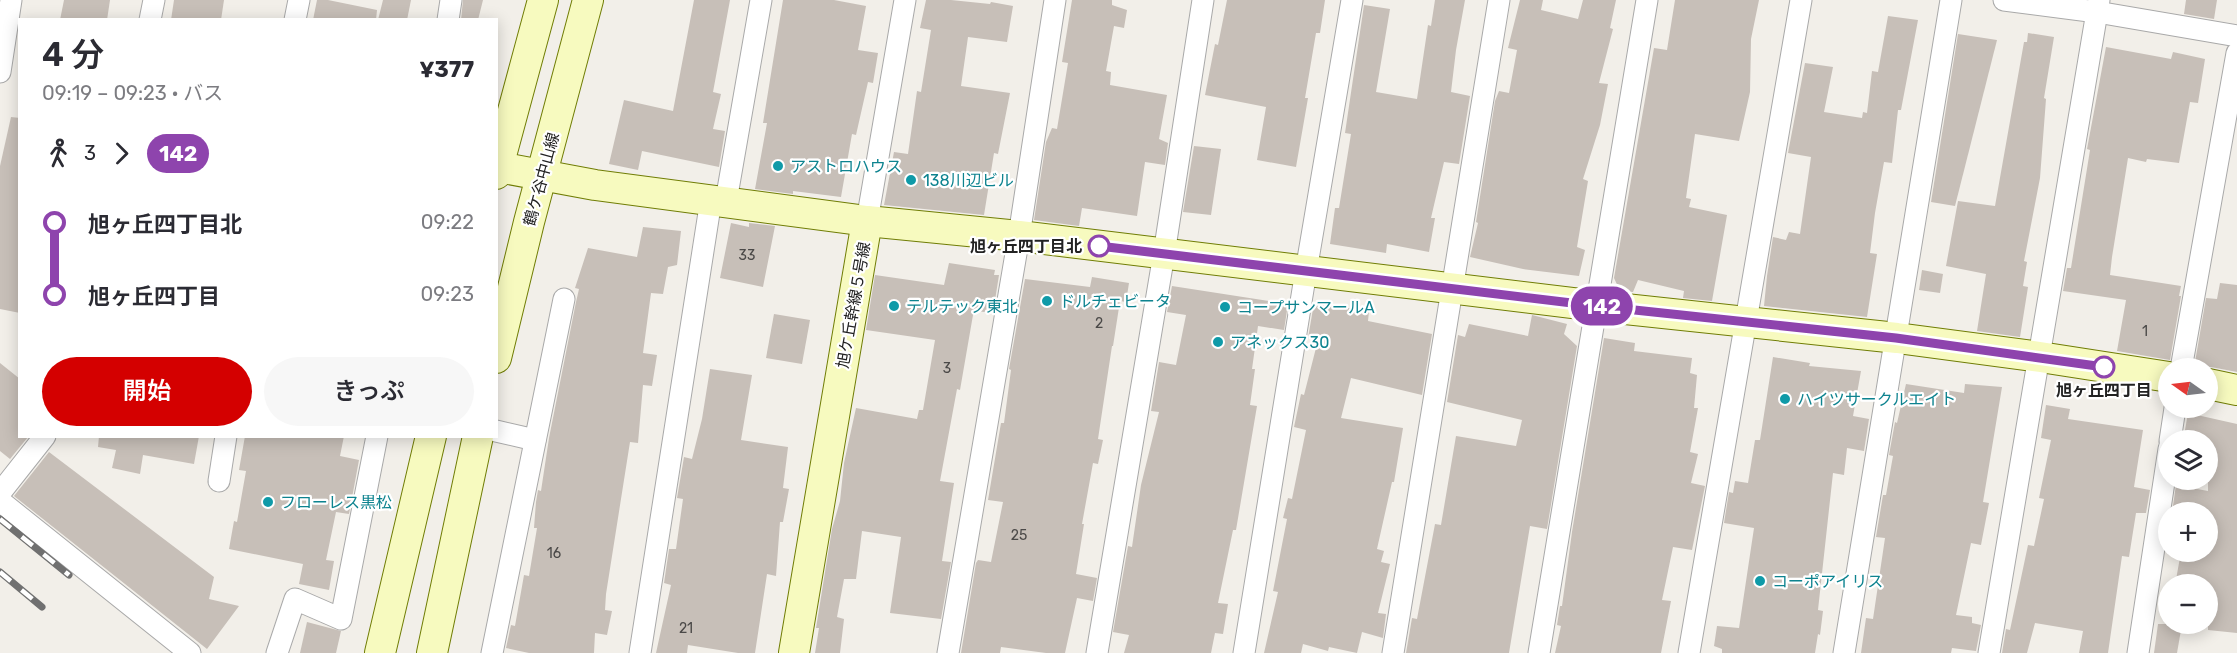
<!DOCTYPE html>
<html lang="ja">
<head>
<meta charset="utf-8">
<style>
	:root { --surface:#fff; --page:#f7f7f7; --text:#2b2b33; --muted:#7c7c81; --accent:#d40000 }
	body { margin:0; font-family:Rubik,"Noto Sans JP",sans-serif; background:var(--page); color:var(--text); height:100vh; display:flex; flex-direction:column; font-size:22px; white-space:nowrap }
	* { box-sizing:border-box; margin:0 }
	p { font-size:20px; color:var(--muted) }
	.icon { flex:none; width:33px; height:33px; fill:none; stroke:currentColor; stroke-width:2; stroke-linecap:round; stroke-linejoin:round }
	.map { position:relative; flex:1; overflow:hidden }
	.panel { position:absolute; left:18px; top:18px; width:480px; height:420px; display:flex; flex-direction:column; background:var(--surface); border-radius:0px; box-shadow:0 3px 15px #0003 }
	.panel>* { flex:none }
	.badge { padding:0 12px; border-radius:20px; font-size:21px; line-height:39px }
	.needle { width:39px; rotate:284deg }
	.tools { position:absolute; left:2158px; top:358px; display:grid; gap:12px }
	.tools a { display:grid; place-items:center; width:60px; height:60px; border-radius:50%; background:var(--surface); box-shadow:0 3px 15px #0003; font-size:30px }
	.map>.badge { position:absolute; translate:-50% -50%; box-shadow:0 0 0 3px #fff }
	.legs { display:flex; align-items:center; gap:9px; height:66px; padding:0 24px; font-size:20px }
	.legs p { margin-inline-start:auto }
	.overview { display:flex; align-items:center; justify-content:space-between; height:102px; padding:0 24px }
	h1 { font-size:33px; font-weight:600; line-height:45px }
	.cta { display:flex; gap:12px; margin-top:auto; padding:12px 24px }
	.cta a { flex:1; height:69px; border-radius:36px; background:var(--accent); color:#fff; font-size:24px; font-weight:600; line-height:69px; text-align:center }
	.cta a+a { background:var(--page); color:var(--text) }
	ul { padding:0 24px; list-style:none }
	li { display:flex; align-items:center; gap:21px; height:72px; font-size:22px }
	li i { display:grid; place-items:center; width:9px; height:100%; margin:0 8px; background:currentColor }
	li i::after { content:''; width:15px; height:15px; margin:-8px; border:4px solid; border-radius:50%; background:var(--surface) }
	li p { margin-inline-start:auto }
	li:first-child i { background:linear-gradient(#0000 50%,currentColor 0) }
	li:last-child i { background:linear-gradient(currentColor 50%,#0000 0) }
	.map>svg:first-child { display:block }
</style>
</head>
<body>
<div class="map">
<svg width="2237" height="653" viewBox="0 0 2237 653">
	<rect width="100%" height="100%" fill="#f2efe9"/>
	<g fill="#c7bfb8">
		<polygon points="64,0 110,0 107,20 60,20"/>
		<polygon points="174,0 224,0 221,20 171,20"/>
		<polygon points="317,0 328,0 377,10 376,20 313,20"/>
		<polygon points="383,0 411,0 407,20 378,20"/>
		<polygon points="463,0 483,0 478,20 461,20"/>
		<polygon points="694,0 730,0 713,92 721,94 713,129 725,131 719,167 642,151 638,170 609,164 624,100 673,111"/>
		<polygon points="783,0 834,0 866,6 858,50 878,53 873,83 868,82 856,135 852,134 841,197 793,191 793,194 755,189 767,123 763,123"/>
		<polygon points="926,0 951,0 990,4 991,2 1013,6 1007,42 968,37 961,86 1010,93 998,154 994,153 984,215 884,205 894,152 908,154 917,91 921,92 931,30 920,28"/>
		<polygon points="1072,0 1112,0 1112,5 1127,10 1124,28 1114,26 1106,71 1111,72 1110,85 1167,95 1159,139 1168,143 1165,165 1145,162 1137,216 1082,208 1079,226 1034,220 1046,142 1052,128 1057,129 1068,63 1062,62"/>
		<polygon points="1227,0 1325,0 1320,33 1316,33 1305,98 1308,98 1296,167 1257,160 1266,107 1205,95 1215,44 1218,45"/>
		<polygon points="1435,0 1465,0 1456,50 1451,92 1470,96 1459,164 1444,162 1431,218 1435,218 1429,252 1387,244 1386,253 1330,244 1335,208 1339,208 1351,134 1345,133 1364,5 1390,9 1376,92 1417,99 1428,25 1431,26"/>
		<polygon points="1520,0 1543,0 1541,10 1578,19 1583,0 1616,0 1610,28 1613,29 1599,83 1608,84 1600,125 1583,179 1588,181 1577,247 1585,250 1579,276 1523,269 1470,257 1478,223 1476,222 1495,101 1499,91 1509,93 1517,50 1508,48"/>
		<polygon points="1675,0 1759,0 1751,39 1750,92 1739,141 1695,134 1686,198 1691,199 1689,207 1727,215 1712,301 1683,298 1684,291 1638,280 1633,292 1620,291 1614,278 1654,48 1667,50"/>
		<polygon points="2186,0 2217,0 2214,19 2184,14"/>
		<polygon points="1888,16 1918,20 1901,110 1898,110 1892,163 1884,162 1875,213 1870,253 1877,254 1867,317 1764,306 1767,276 1773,237 1786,240 1789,232 1800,234 1811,157 1788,153 1805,63 1833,67 1824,112 1862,118 1863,112 1867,113 1872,71 1878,72"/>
		<polygon points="2028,33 2054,37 2044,98 2046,99 2040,178 2024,261 2027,262 2023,286 2028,287 2020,337 1977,331 1986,274 1946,266 1958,201 1995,206 2024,42 2027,42"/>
		<polygon points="1958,34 1997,40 1955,206 1931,202"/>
		<polygon points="2106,47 2171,59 2173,52 2205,59 2198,103 2190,102 2179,163 2147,159 2146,162 2128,158 2112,257 2110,275 2181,286 2179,296 2181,296 2170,360 2117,351 2126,300 2063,291 2067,268 2071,268 2090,150 2087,149"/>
		<polygon points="11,117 20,118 20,313 0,309 0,166"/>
		<polygon points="1194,146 1221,149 1211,215 1183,212"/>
		<polygon points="731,223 749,227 749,223 775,226 763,287 720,278"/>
		<polygon points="643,227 681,231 677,265 668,267 663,294 651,293 643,353 657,355 652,386 643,385 638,443 630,442 606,594 605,610 612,611 607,635 595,633 594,653 529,653 506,648 511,625 515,626 524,575 529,576 537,528 534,528 536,502 538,490 541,491 549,438 576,302 579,289 575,288 588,248 637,257"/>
		<polygon points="949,263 995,270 994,275 999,275 993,313 976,311 975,315 973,315 960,390 957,389 940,481 954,483 942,561 951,562 941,619 890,613 901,537 862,531 856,579 844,579 837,617 844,619 840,653 815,653 819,628 816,628 832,529 840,501 844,463 856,408 917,419 919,410 923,410 935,340 866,330 875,275 944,285"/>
		<polygon points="1922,270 1943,274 1940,293 1919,290"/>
		<polygon points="1092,277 1129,283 1126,302 1120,301 1113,346 1112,346 1098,439 1103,440 1098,464 1093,463 1082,524 1084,524 1076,574 1097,578 1093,601 1077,598 1065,653 1046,653 1001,647 1000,653 961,653 976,563 978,560 991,562 1003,502 988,500 1001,423 1004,423 1011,370 1009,369 1025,279 1090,287"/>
		<polygon points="2220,283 2237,285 2237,372 2211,367 2194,368 2206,298 2217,299"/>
		<polygon points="1172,286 1288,304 1284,330 1258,326 1252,369 1255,369 1250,405 1257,406 1236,530 1233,530 1218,603 1228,604 1223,634 1215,633 1211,653 1124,653 1129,635 1113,632 1128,546 1132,547 1141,485 1159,412 1151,411 1159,362 1176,365 1186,315 1167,312"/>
		<polygon points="1314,303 1369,311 1368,321 1432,334 1422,395 1351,378 1341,418 1403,428 1394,482 1392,482 1377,549 1384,551 1381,562 1390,564 1378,613 1386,614 1383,638 1362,632 1357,653 1329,647 1328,651 1303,644 1301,653 1264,653 1278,592 1273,591 1287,519 1283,518 1288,498 1292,499 1306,430 1294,427 1301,394 1304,395 1318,340 1308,338"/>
		<polygon points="774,314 810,320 802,364 766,358"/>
		<polygon points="1532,315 1567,324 1564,334 1577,346 1547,529 1530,526 1509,653 1406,653 1412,618 1417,619 1435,524 1441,525 1456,436 1516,446 1522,420 1447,402 1458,335 1465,337 1469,324 1528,336"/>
		<polygon points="1604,338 1635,343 1634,351 1692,358 1690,373 1697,375 1694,408 1698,408 1690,452 1698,454 1691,483 1705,486 1692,550 1673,547 1662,600 1671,601 1661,653 1555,653 1561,626 1557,625 1560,606 1562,606 1572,532"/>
		<polygon points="1773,357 1810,363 1809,366 1861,371 1853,416 1869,419 1864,451 1847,448 1844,475 1833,473 1818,610 1823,611 1820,635 1818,634 1815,653 1722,653 1722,649 1714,646 1717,626 1739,628 1754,528 1724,523 1729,492 1733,493 1735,481 1748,483 1755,440 1760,440"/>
		<polygon points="0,363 20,379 20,436 28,437 10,459 0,451"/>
		<polygon points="710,369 752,375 741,440 788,447 783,488 789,489 783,522 780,522 776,576 767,574 755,653 738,653 688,645 687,653 656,653 671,585 664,583 669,549 676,549 683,499 677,498 684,457 692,459 702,419"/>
		<polygon points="1906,384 1964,393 1965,384 2002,387 1983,502 1989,503 1981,545 1971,543 1956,615 1972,617 1972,623 1981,625 1976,651 1952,648 1951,653 1861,653 1866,618 1873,619 1885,538 1876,537 1883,495 1886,495 1893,456 1889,455 1895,422 1897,423"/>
		<polygon points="2046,405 2070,409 2068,419 2143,430 2134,487 2150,490 2146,513 2136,513 2129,557 2122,556 2108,653 2079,653 2083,631 2035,623 2027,653 2002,653 2006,629 2010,630 2028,545 2034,546 2044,499 2039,498 2051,440 2041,438"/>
		<polygon points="2188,413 2237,424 2237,633 2208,630 2208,585 2175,585 2181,552 2208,552 2208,513 2172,513 2176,485 2208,491 2208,441 2183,441"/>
		<polygon points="99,436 199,436 194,464 143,455 140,474 112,468 116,450 98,447"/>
		<polygon points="245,436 344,436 340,456 359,460 349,514 336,512 326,560 334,561 329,590 299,584 303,564 229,549 234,521 237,522 246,471 239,470"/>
		<polygon points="49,452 214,577 209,599 239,606 207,649 14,496"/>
		<polygon points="307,622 341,631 336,653 300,653"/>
		<polygon points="2158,624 2182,624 2177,653 2154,653"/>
	</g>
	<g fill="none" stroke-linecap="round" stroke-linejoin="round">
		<g stroke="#a9a9a9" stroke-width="23">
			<g id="street">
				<polyline points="2004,0 2097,12 2237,36"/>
				<polyline points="150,20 154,0"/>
				<polyline points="295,20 299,0"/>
				<polyline points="448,20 451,0"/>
				<polyline points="0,72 11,0"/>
				<polyline points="726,201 761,0"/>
				<polyline points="867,221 905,0"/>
				<polyline points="2181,369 2237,53"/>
				<polyline points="496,431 535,440"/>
				<polyline points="2170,441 2175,408"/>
				<polyline points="219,481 226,436"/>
				<polyline points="0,493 45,436"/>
				<polyline points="0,501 190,653"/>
				<polyline points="277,653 295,599 341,619 377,436"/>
				<polyline points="492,653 564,299"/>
				<polyline points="640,653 711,200"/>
				<polyline points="948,653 1019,236 1055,0"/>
				<polyline points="1097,653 1164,254 1203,0"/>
				<polyline points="1244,653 1306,271 1352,0"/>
				<polyline points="1393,653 1499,0"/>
				<polyline points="1539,653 1647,0"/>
				<polyline points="1689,653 1801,0"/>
				<polyline points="1844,653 1951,0"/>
				<polyline points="1989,653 2099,0"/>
				<polyline points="2138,653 2169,449"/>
			</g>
		</g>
		<g stroke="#707d05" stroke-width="32">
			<g id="secondary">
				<polyline points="498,167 595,185 867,221 1019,236 1597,306 1897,338 2040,357 2169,377"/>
				<polyline points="496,174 543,0"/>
				<polyline points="496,358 529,222 588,0"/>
				<polyline points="2208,384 2237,390"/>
				<polyline points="380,653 431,436"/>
				<polyline points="432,653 478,436"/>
				<polyline points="794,653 867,221"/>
			</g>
		</g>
		<use href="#street" stroke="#fff" stroke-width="21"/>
		<use href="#secondary" stroke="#f7fabf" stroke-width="30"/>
		<g stroke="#707070" stroke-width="7">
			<g id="rail">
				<polyline points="0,519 69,575"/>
				<polyline points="0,572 42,607"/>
			</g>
		</g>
		<use href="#rail" stroke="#fff" stroke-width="4.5" stroke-dasharray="14" stroke-linecap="butt"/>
	</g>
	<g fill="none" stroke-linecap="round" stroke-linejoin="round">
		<g stroke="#fff" stroke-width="14">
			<polyline id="line-1" points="1099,246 1597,306 1896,338 2104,367"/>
		</g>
		<use href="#line-1" stroke="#8e44ad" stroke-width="9"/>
	</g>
	<g fill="#0f9aa8" stroke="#fff" stroke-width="2">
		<circle cx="778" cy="166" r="6"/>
		<circle cx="911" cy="180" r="6"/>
		<circle cx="1047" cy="301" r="6"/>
		<circle cx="894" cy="306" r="6"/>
		<circle cx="1225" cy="307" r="6"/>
		<circle cx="1218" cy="342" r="6"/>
		<circle cx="1785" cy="399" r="6"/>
		<circle cx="268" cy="502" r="6"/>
		<circle cx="1760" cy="581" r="6"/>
	</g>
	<g fill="#fff" stroke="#8e44ad" stroke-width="3">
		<circle cx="1099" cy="246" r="10"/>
		<circle cx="2104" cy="367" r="10"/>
	</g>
	<g text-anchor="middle" stroke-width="4.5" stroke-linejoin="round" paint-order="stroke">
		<g font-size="14" fill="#4b4948">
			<text x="747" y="260">33</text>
			<text x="1099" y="328">2</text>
			<text x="2145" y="336">1</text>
			<text x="947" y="373">3</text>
			<text x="1019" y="540">25</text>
			<text x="554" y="558">16</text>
			<text x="686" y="633">21</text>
		</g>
		<g font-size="16" fill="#0d838f" stroke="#fff" text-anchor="start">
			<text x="790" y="172">アストロハウス</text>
			<text x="923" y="186">138川辺ビル</text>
			<text x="1059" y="307">ドルチェビータ</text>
			<text x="906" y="312">テルテック東北</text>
			<text x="1237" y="313">コープサンマールA</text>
			<text x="1230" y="348">アネックス30</text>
			<text x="1797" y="405">ハイツサークルエイト</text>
			<text x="280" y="508">フローレス黒松</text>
			<text x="1772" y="587">コーポアイリス</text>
		</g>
		<g font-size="16" fill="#222" stroke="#fff">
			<text transform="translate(541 179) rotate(-75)" y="6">鶴ケ谷中山線</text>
			<text transform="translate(853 305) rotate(-80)" y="6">旭ケ丘幹線５号線</text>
		</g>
		<g font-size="16" font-weight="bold" fill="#222" stroke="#fff" text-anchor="end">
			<text x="1082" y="252">旭ヶ丘四丁目北</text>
			<text x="2104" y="396" text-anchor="middle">旭ヶ丘四丁目</text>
		</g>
	</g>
</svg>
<div class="tools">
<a><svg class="needle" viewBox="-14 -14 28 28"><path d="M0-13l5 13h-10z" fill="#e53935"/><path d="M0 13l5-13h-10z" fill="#7c7c81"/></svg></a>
<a><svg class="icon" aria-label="layers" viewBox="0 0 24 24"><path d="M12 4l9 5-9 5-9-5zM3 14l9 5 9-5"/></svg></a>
<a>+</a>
<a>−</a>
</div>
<b class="badge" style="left:1602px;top:306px;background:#8e44ad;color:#fff">142</b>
<section class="panel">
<div class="overview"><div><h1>4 分</h1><p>09:19 – 09:23 · バス</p></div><b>¥377</b></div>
<div class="legs"><svg class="icon" aria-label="walk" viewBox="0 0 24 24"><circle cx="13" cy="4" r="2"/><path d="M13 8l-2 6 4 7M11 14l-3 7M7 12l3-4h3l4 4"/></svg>3<svg class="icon" aria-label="forward" viewBox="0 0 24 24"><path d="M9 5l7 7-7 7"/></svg><b class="badge" style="background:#8e44ad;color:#fff">142</b></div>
<ul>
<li><i style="color:#8e44ad"></i><b>旭ヶ丘四丁目北</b><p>09:22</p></li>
<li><i style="color:#8e44ad"></i><b>旭ヶ丘四丁目</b><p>09:23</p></li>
</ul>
<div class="cta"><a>開始</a><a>きっぷ</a></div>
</section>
</div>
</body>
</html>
